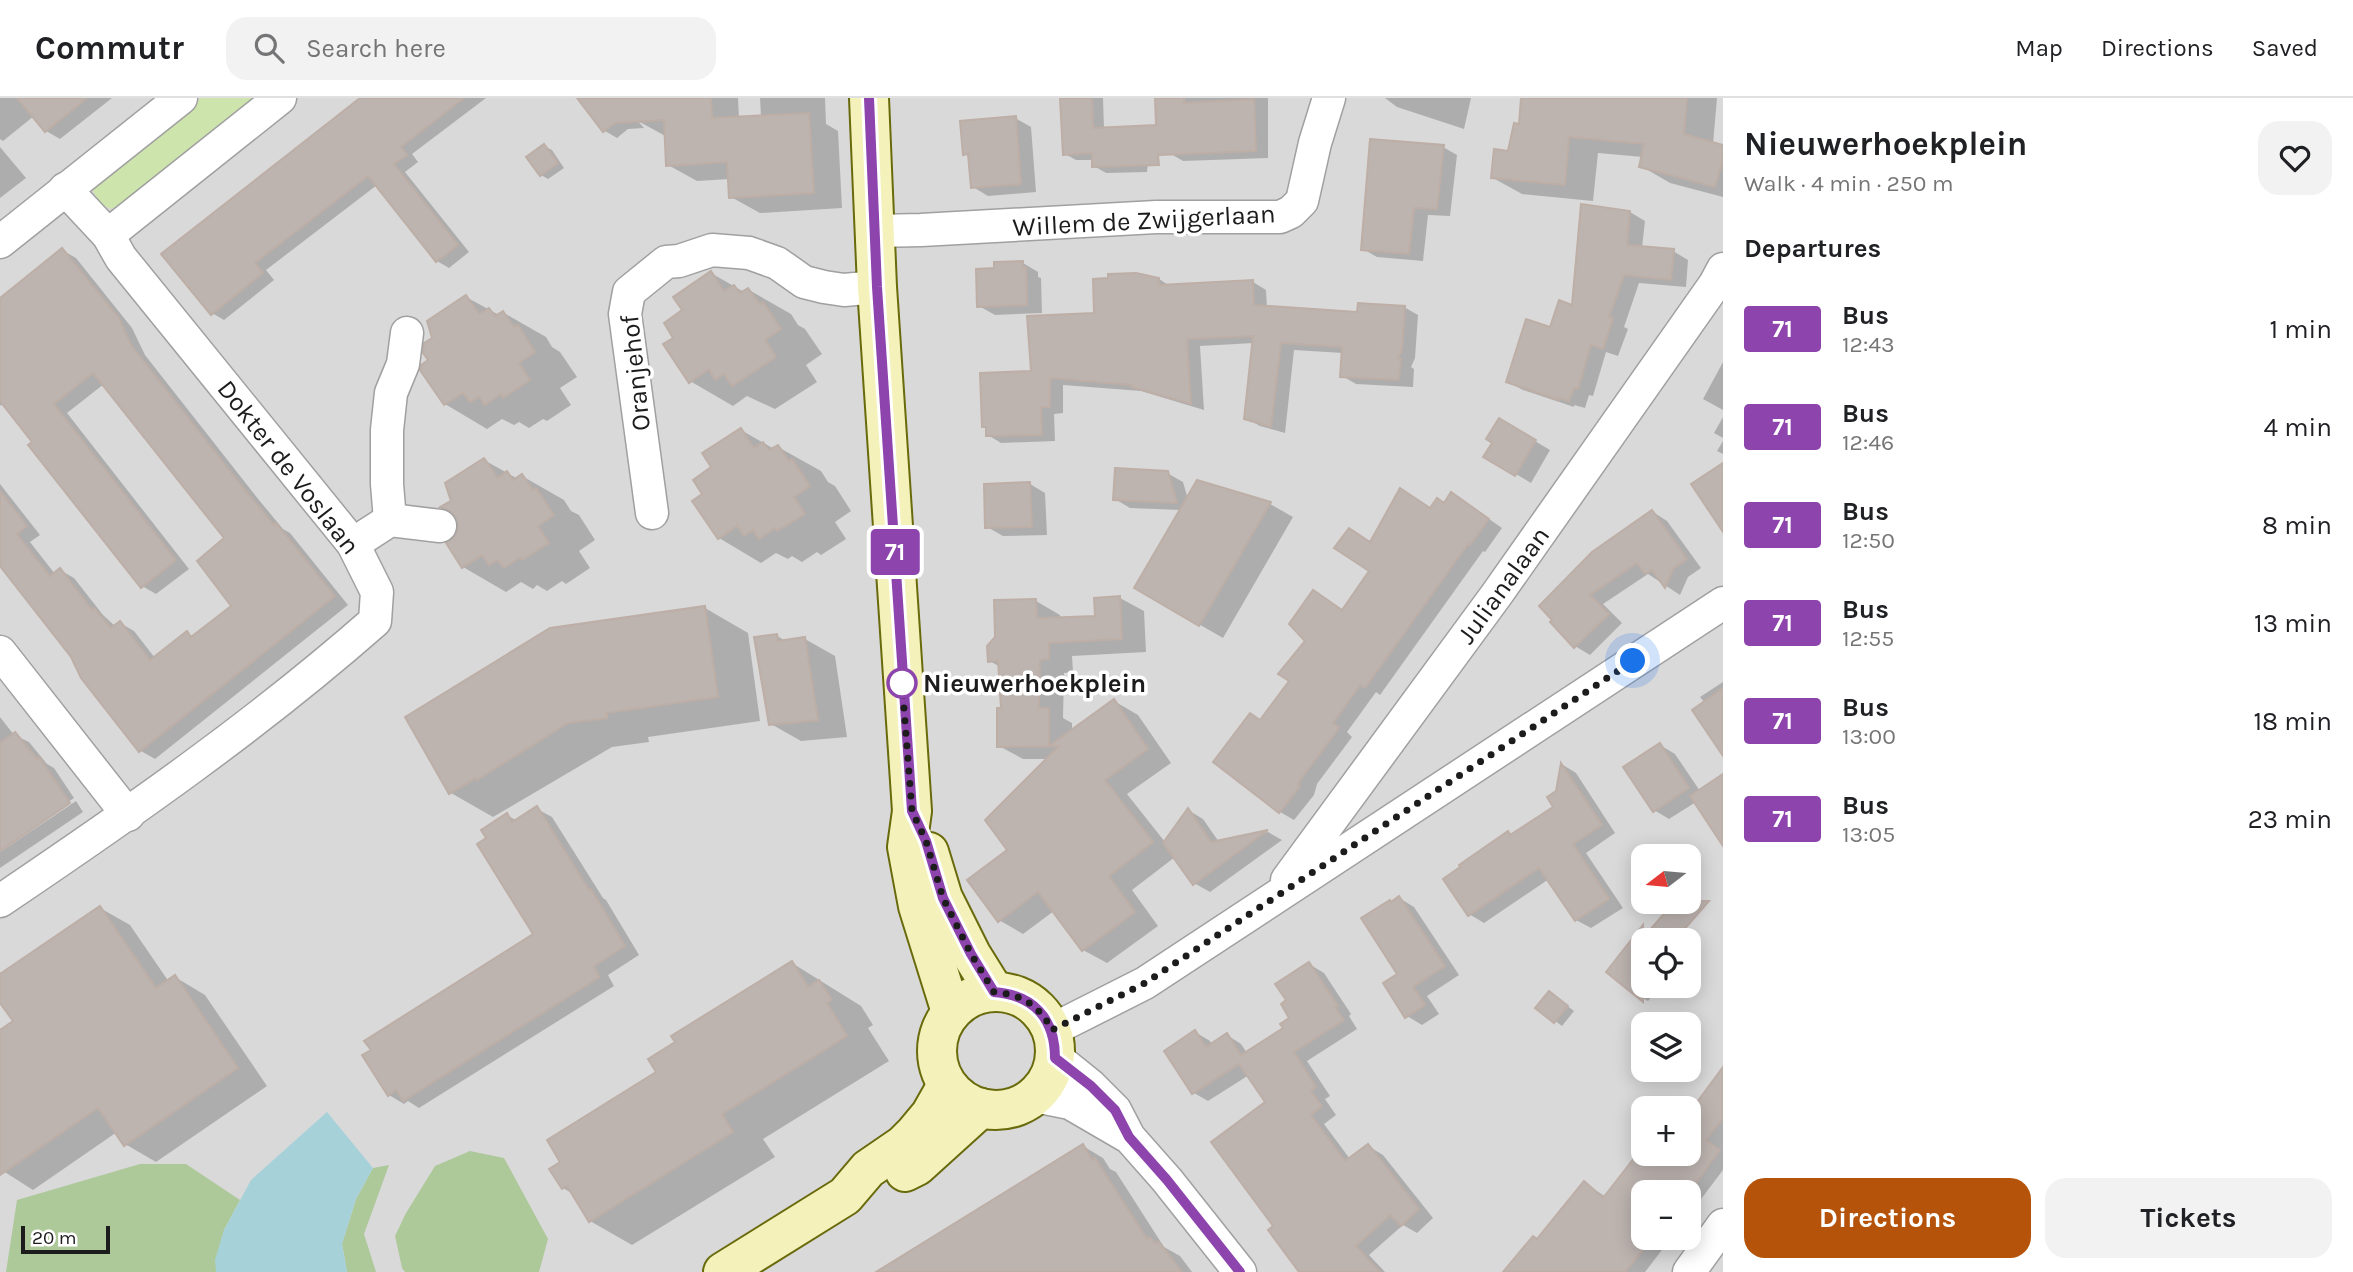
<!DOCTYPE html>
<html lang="en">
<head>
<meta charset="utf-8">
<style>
	:root { --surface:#fff; --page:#f2f2f2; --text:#202124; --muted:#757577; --line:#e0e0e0; --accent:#b45309 }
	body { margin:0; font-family:Karla,sans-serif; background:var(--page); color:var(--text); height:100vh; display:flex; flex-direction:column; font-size:26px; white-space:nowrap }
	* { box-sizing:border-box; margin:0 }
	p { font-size:23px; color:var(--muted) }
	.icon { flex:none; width:38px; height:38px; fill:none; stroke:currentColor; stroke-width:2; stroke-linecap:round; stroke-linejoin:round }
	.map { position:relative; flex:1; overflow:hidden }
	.sheet { display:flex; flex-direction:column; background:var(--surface); width:630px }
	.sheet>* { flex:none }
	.badge { padding:0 14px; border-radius:5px; font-size:24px; line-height:46px }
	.needle { width:46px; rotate:254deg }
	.tools { position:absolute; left:1631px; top:746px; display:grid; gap:14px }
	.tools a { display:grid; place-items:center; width:70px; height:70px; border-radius:14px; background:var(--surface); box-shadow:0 4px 18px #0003; font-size:35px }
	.scale { position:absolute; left:21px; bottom:18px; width:89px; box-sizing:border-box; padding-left:7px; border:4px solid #1c1c1c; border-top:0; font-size:19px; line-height:24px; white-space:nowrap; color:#1c1c1c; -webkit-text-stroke:5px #fff; paint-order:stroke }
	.you { position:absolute; width:35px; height:35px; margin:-18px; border:5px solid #fff; border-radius:50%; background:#1a73e8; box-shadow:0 0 0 10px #1a73e833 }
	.map>.badge { position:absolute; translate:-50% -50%; box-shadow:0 0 0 4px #fff }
	h2 { padding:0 21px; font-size:26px; line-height:63px }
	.round { display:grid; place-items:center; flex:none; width:74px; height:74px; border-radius:21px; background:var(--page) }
	.summary { display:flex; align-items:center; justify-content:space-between; height:119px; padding:0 21px }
	h1 { font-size:33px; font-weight:700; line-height:52px }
	.button { display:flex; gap:14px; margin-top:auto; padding:14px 21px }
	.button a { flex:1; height:80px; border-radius:21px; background:var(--accent); color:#fff; font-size:28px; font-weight:700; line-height:80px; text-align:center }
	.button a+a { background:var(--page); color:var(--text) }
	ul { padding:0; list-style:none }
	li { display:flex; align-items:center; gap:21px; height:98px; padding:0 21px }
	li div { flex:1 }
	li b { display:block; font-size:26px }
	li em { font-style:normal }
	li .badge { min-width:77px; font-weight:700; text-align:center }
	header { display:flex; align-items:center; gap:42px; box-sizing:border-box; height:98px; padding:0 35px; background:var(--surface); border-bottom:2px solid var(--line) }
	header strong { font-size:33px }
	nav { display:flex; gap:38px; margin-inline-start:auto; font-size:24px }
	.search { width:490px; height:63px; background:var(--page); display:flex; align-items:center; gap:18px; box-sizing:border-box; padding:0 24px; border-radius:21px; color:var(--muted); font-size:26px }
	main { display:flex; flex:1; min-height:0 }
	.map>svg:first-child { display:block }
</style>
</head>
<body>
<header>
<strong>Commutr</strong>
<div class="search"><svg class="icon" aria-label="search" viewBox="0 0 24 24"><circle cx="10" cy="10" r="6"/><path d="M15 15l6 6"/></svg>Search here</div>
<nav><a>Map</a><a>Directions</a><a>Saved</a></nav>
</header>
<main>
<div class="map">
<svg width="1723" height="1174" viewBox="0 0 1723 1174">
	<rect width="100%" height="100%" fill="#ede9e3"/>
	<path fill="#dad9da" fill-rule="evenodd" d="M0 0H1723V1174H0ZM1643 758H1689V803H1643ZM1643 842H1689V887H1643ZM1643 926H1689V971H1643ZM1643 1010H1689V1055H1643ZM1643 1094H1689V1139H1643Z"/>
	<polygon fill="#cde4ac" points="201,0 262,0 132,103 111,111 99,105 91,88"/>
	<g fill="#adc99a">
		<polygon points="470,1053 504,1060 548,1141 539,1174 405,1174 402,1170 395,1138 406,1115 435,1068"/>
		<polygon points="140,1066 186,1066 240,1102 224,1132 217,1174 6,1174 17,1102"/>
		<polygon points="389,1067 364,1136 376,1174 347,1174 342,1146 356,1101 373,1070"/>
	</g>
	<polygon fill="#a6d1d8" points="327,1014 373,1070 356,1101 342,1146 347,1174 216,1174 215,1162 224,1132 251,1082"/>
	<g fill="#0003">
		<polygon points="0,0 112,0 60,41 46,33 34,18 3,43 0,41"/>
		<polygon points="362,0 486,0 412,56 418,64 405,74 469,154 449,170 437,163 377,87 266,172 274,182 224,222 212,215"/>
		<polygon points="578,0 738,0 739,20 761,19 760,0 825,0 826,26 838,33 842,110 760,115 731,99 730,81 697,83 668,67 667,39 638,23 644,30 628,31 617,40 605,33"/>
		<polygon points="1062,0 1103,0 1104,31 1151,37 1147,74 1106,75 1094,68 1094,62 1076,62 1065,56"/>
		<polygon points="1182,0 1268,0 1268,60 1183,63 1171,56"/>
		<polygon points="1385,0 1471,0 1464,31 1397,9"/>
		<polygon points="1523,0 1717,0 1713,46 1723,49 1723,99 1670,85 1641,68 1643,59 1598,55 1593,103 1522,96 1493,80 1509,54 1520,28"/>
		<polygon points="1015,20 1031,29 1036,94 988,98 973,89 970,59 965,56"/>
		<polygon points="544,48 552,52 564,70 548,81 541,77"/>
		<polygon points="0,49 26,80 0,100"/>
		<polygon points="1443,49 1457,57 1450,118 1428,117 1423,163 1377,159 1363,151"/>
		<polygon points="1630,114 1645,123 1642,150 1673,153 1688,162 1686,189 1639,185 1624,229 1628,231 1618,258 1606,254 1593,298 1589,297 1585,310 1574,307 1574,309 1523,292 1508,284 1551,231 1573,209"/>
		<polygon points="62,152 76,160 132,230 145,257 259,402 283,431 290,435 348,507 155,661 141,653 83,579 72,558 0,467 0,386 40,437 30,444 55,476 60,472 74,480 103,517 115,528 120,525 134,533 155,560 187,535 194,539 233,508 226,440 104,286 67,315 189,471 156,496 142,488 34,344 4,305 0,308 0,202"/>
		<polygon points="1023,165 1038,174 1038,179 1041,180 1042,215 995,217 979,208 996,172"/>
		<polygon points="711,175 744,194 749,192 791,216 798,227 805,231 822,256 806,267 817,284 775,311 747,298 733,308 690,283 675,240 684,213"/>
		<polygon points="1159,181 1170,188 1253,184 1266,192 1267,210 1359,216 1404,209 1418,217 1415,260 1411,269 1414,271 1413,289 1356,286 1342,278 1343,255 1294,252 1285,335 1260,328 1246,320 1254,245 1200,248 1204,312 1141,293 1063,287 1063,315 1054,316 1055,343 1001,345 988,337 987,330 983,328 1032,275 1096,217"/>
		<polygon points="466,199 499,217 504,215 546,239 552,249 560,254 577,279 560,290 571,307 547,323 543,321 529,330 519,324 514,327 502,321 487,331 445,306 431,263 434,241"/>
		<polygon points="1723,264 1723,312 1703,301"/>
		<polygon points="1723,319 1723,340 1714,335"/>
		<polygon points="1500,322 1550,352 1531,385 1486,358 1494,344"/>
		<polygon points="741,332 774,351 778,349 821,373 828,384 835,388 851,413 835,424 846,441 821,457 817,454 802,464 792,458 788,461 776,455 761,465 719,440 705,397 713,370"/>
		<polygon points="1723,343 1723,356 1717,353"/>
		<polygon points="484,362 518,381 522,378 564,402 571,413 579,417 595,442 579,453 590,470 566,486 562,483 547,493 537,487 533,491 521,484 506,494 463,469 456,440 460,431 459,421 443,409 453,404"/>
		<polygon points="1167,375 1183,384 1188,401 1198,385 1270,406 1293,419 1223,540 1136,490 1181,412 1130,410 1115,401"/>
		<polygon points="1030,386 1045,395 1047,437 1003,438 987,429"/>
		<polygon points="1466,405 1502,430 1485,454 1483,453 1380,597 1376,594 1347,634 1352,639 1317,686 1314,697 1294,722 1280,714 1261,623 1291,583 1308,543 1314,494 1343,513 1371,472 1371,445 1431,412 1445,407"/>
		<polygon points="1653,414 1667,423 1701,470 1688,479 1680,497 1648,476 1603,506 1622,525 1590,557 1575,548 1555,522"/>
		<polygon points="1120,500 1144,513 1146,554 1072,558 1073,574 1064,575 1063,620 1072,625 1072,633 1114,603 1138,617 1171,665 1127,696 1165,744 1188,712 1203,721 1219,744 1268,734 1282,742 1210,794 1194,785 1175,759 1132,792 1158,828 1107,865 1083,852 1054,813 1023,836 999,822 1010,752 1048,661 1023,661 999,648 1003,612 1000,569 990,563 1036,503 1060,517 1060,521 1097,519"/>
		<polygon points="705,510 748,535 760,623 648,639 649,644 612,649 493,719 451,695"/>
		<polygon points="777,538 786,543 805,541 835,558 847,639 801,643 771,626"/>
		<polygon points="1723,584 1723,651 1718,648 1705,605 1700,599"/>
		<polygon points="0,619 14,637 29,644 47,666 54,670 74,700 0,750"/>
		<polygon points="1660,647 1675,656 1700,693 1717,682 1723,686 1723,736 1714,730 1696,704 1669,721 1654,712"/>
		<polygon points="1563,667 1576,675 1615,735 1586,755 1623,810 1591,830 1576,822 1549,781 1484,825 1469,816 1508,735 1512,738 1556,709"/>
		<polygon points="76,703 83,714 0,770 0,754"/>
		<polygon points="537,711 552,719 603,800 606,802 639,857 608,877 614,888 419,1010 408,1003 404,1006 389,997 536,837 488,741 507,717 517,723"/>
		<polygon points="1399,800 1414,809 1459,877 1427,898 1439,916 1422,927 1407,918 1399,876 1392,805"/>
		<polygon points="100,810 130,827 169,884 175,879 205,897 267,988 156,1064 125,1046 117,1034 33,1092 0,1071 0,934 15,924 0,902 0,878"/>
		<polygon points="1642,831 1654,838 1643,842 1643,887 1661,887 1648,903 1636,896"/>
		<polygon points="792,865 861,908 873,927 868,930 889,963 763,1041 775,1059 632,1147 590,1123 573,1096 563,1090 562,1064 659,975 677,944"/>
		<polygon points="1309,866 1324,875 1351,916 1349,918 1357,931 1307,963 1330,998 1325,1001 1336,1017 1324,1026 1350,1061 1368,1048 1383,1057 1433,1120 1417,1135 1403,1127 1369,1157 1385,1174 1302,1174 1276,1128 1268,1004 1249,977 1208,1003 1194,995 1195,934 1210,943 1212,947 1227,937 1241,946 1247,955 1285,930 1292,920"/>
		<polygon points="1689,885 1694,891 1689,896 1675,887 1689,887"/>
		<polygon points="1550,895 1574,913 1562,928 1538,910"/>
		<polygon points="1723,972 1723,1072 1689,1117 1689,1094 1643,1094 1643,1139 1672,1139 1645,1174 1505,1174 1538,1143 1585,1085 1606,1099 1689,1055 1689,1018"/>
		<polygon points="1083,1048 1103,1060 1110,1071 1116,1074 1164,1149 1180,1158 1192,1174 884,1174"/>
	</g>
	<g fill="#bdb4b0" stroke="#bdaea6" stroke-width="2">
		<polygon points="17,0 87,0 45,34"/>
		<polygon points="360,0 464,0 401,49 407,57 394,66 458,147 436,164 368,78 255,165 263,175 211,217 161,156"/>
		<polygon points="577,0 711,0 712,20 809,15 814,95 729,100 727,64 666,68 664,22 615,25 603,34"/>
		<polygon points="1060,0 1092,0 1093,30 1156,27 1155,0 1184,0 1184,5 1254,1 1256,53 1158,57 1159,67 1092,69 1092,55 1063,57"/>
		<polygon points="1521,0 1687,0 1684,36 1723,47 1723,61 1715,89 1639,69 1644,46 1569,39 1565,87 1491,80 1494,51 1508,53 1514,25 1519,26"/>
		<polygon points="1016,18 1021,86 971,90 968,56 963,57 960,23"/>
		<polygon points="1370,41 1444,47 1437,111 1414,110 1409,156 1361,152"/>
		<polygon points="544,46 558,65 540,78 526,59"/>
		<polygon points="1581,106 1630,113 1627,147 1674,151 1671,182 1624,177 1609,219 1613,220 1603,251 1591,247 1578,291 1574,290 1569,303 1559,300 1559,302 1506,284 1526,221 1550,229 1559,202 1572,207"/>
		<polygon points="62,150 119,220 131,247 245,392 274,427 276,425 335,498 139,654 81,580 71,559 0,468 0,393 27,428 17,436 50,478 60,470 92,512 94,510 111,530 120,523 150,562 187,533 191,539 231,508 197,463 224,440 93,275 54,306 176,462 141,490 28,347 32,344 0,303 0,200"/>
		<polygon points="1023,163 1023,170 1026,169 1027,207 977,209 976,171 994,170 994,164"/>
		<polygon points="711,173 724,193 734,187 740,195 748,190 760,206 763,204 781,231 765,242 776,259 732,288 724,276 715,282 709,271 689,285 663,246 673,240 664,225 682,212 673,199"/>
		<polygon points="1136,175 1159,180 1159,187 1253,182 1254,207 1357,214 1358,205 1405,208 1402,252 1398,260 1401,261 1399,282 1340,279 1342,249 1281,245 1271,329 1244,321 1253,238 1187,241 1191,306 1131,289 1131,287 1050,280 1050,309 1041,309 1042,337 986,338 986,329 982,329 980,275 1031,273 1027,218 1094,215 1093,181 1108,180 1108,176"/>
		<polygon points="466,197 479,216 489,210 495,218 503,213 514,229 518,227 535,254 519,265 530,282 503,300 501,296 485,307 479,299 470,304 463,295 444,307 420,272 421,267 428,262 423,255 424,245 432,240 427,223"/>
		<polygon points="1499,320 1536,342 1515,378 1483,359 1492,345 1486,341"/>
		<polygon points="741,330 754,350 763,344 769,352 778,347 789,363 792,361 810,388 794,399 805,416 777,433 775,430 759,441 753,432 744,438 737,428 718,441 692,403 702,396 693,382 711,369 702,355"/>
		<polygon points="484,360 498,380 507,373 513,382 522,376 533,392 536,390 554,417 538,428 549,445 522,462 520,459 504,470 497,462 489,467 482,457 462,470 446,445 455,438 458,431 457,421 450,413 440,409 451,403 445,385"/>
		<polygon points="1723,365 1723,434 1691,386"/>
		<polygon points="1115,370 1168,373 1177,405 1113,402"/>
		<polygon points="1197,382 1271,404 1199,528 1134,490"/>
		<polygon points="1030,384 1032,429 985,430 984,386"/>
		<polygon points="1400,390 1430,410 1437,400 1444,405 1451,394 1489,421 1470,447 1468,446 1365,590 1360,587 1333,625 1339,630 1303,678 1298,686 1300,688 1279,715 1213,664 1250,615 1260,622 1289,583 1278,576 1305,543 1289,526 1313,492 1342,512 1369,473 1334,450 1349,430 1370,444"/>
		<polygon points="1652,412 1687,461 1673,471 1665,490 1652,472 1645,476 1637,465 1590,497 1609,516 1574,550 1550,524 1552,522 1539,508 1592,454"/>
		<polygon points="1120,498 1122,541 1049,545 1049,561 1040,562 1039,610 1049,610 1049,648 1114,601 1148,651 1105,682 1153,744 1109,778 1135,814 1082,853 1038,794 998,824 967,782 1007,752 985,722 1059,648 997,649 997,610 1001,610 998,563 988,564 987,548 995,539 994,502 1036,501 1037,520 1042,520 1095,518 1094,500"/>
		<polygon points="705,508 718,599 607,615 607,620 568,625 477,682 476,680 449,696 405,619 550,530"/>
		<polygon points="777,536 778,543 805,539 818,622 769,627 754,539"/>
		<polygon points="1723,590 1723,658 1692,612"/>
		<polygon points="15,634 37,661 39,659 70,705 0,753 0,645"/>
		<polygon points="1660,645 1689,690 1653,714 1623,669"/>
		<polygon points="1561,665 1602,727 1573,746 1609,801 1575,823 1539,770 1468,818 1443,781 1460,769 1459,767 1508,733 1510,737 1553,709 1547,699 1556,693"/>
		<polygon points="1723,676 1723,748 1690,698"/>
		<polygon points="537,708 589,792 591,791 625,848 594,868 599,879 587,887 403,1003 396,992 388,998 362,957 371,952 364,943 533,836 477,746 486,740 481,732 507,715 512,724"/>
		<polygon points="1188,710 1211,744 1268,732 1193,787 1163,745"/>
		<polygon points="1399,798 1445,868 1413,889 1425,907 1405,920 1383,885 1397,876 1361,820 1390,802 1391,804"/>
		<polygon points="1675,803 1709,803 1675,842 1643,842 1643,904 1606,874 1643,827 1643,840"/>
		<polygon points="100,808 156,890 175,877 238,970 124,1048 98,1010 0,1077 0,932 13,923 0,905 0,876"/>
		<polygon points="792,863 808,889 819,882 832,902 827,905 847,938 722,1016 733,1034 589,1124 567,1088 562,1091 549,1071 560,1064 547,1042 656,974 648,961 675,944 671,938"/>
		<polygon points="1309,864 1338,908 1335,909 1344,922 1294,954 1316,989 1311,993 1322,1008 1311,1017 1345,1063 1368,1046 1419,1111 1401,1128 1390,1117 1356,1148 1380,1174 1299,1174 1268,1132 1273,1128 1211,1044 1265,1004 1239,966 1192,996 1164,953 1195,932 1206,949 1227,935 1241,957 1283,930 1280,926 1289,920 1281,906 1286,902 1275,886"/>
		<polygon points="1549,893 1568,908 1554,925 1535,910"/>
		<polygon points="1723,969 1723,1020 1706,1042 1720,1052 1689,1094 1643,1094 1643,1152 1625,1174 1503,1174 1533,1138 1537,1141 1584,1083 1603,1100 1638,1055 1689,1055 1689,1015"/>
		<polygon points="1083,1046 1092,1062 1095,1060 1147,1141 1150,1139 1155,1145 1159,1144 1182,1174 876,1174"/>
	</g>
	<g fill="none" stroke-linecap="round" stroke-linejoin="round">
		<g stroke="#a0a0a0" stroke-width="35">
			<g id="street">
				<polyline points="875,133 921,132 1156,119 1280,119 1291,114 1302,103 1315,45 1329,0"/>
				<polyline points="108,137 280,0"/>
				<polyline points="0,144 181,0"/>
				<polyline points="652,415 625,216 629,194 666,164 679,163 712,152 749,155 777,165 804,184 824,189 844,192 877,189"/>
				<polyline points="390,422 387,386 387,332 391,295 403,266 407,235"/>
				<polyline points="353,446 390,422 440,428"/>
				<polyline points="0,554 128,717"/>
				<polyline points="1287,782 1497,496 1715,186 1723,171"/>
				<path d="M0 803C129 716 258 626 375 523L377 494 353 446 121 160 108 137 65 91"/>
				<polyline points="1052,932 1145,885 1723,505"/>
				<polyline points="1055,959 1091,988 1115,1012 1129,1039 1167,1082 1240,1174"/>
				<polyline points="1035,998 1070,1005 1125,1037"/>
				<polyline points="1689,1174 1723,1127"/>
			</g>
		</g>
		<g stroke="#696a0c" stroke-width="42">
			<g id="secondary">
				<polyline points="869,0 877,189 912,713 907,749 918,808 951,914"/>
				<polyline points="929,754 943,800 971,856 994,893"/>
				<circle cx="996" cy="953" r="59"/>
				<polyline points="905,1074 917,1068 981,1010"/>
				<polyline points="723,1174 845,1098 868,1071 903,1047 915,1035 930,1017 947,987"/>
			</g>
		</g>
		<use href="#street" stroke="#fff" stroke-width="32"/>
		<use href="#secondary" stroke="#f4f2ba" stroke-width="38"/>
	</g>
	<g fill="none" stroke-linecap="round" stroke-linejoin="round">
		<g stroke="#fff" stroke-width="16">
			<path id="line" d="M869 0 877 189 912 713 926 743 943 800 971 856 994 894C1033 897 1055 920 1055 960L1091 988 1115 1012 1129 1039 1167 1082 1240 1174"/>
		</g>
		<use href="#line" stroke="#8e44ad" stroke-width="10"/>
		<path stroke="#1c1c1c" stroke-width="7" stroke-dasharray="0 12.6" d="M902 585 912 713 926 743 943 800 971 856 994 894C1021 896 1039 907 1052 932L1145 885 1633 563"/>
	</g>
	<circle fill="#fff" stroke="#8e44ad" stroke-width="3.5" cx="902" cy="585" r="14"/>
	<g text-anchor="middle" stroke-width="7" stroke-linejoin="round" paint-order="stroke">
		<g font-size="26" fill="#1c1c1c" stroke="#fff">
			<text transform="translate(1144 122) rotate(-3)" y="9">Willem de Zwijgerlaan</text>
			<text transform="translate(635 275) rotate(-96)" y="9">Oranjehof</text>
			<text transform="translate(289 369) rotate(52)" y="9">Dokter de Voslaan</text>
			<text transform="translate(1503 487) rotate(-54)" y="9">Julianalaan</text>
		</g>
		<g font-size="26" font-weight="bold" fill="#1c1c1c" stroke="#fff" text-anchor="start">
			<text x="923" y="594">Nieuwerhoekplein</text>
		</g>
	</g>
</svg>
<div class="tools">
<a><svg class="needle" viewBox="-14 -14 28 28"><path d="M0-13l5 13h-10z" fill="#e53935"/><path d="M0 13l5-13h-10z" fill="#757577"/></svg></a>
<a><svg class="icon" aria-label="locate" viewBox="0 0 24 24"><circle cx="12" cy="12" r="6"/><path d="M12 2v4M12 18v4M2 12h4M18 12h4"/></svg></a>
<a><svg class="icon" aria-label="layers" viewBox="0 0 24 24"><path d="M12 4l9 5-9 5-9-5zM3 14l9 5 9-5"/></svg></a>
<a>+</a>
<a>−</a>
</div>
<div class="scale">20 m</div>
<div class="you" style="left:1633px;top:563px"></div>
<b class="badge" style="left:895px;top:454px;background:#8e44ad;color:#fff">71</b>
</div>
<section class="sheet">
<div class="summary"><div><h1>Nieuwerhoekplein</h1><p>Walk · 4 min · 250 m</p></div><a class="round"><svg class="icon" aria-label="heart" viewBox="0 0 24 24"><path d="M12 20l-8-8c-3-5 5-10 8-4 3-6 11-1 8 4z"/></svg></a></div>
<h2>Departures</h2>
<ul>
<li><span class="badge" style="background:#8e44ad;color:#fff">71</span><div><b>Bus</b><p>12:43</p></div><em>1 min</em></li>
<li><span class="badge" style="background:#8e44ad;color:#fff">71</span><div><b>Bus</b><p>12:46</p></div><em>4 min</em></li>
<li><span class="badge" style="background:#8e44ad;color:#fff">71</span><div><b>Bus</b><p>12:50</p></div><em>8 min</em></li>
<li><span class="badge" style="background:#8e44ad;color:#fff">71</span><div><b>Bus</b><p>12:55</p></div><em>13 min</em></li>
<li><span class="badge" style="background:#8e44ad;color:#fff">71</span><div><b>Bus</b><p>13:00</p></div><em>18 min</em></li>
<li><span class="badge" style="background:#8e44ad;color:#fff">71</span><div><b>Bus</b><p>13:05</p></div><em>23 min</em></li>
</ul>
<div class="button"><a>Directions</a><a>Tickets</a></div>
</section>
</main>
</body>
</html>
